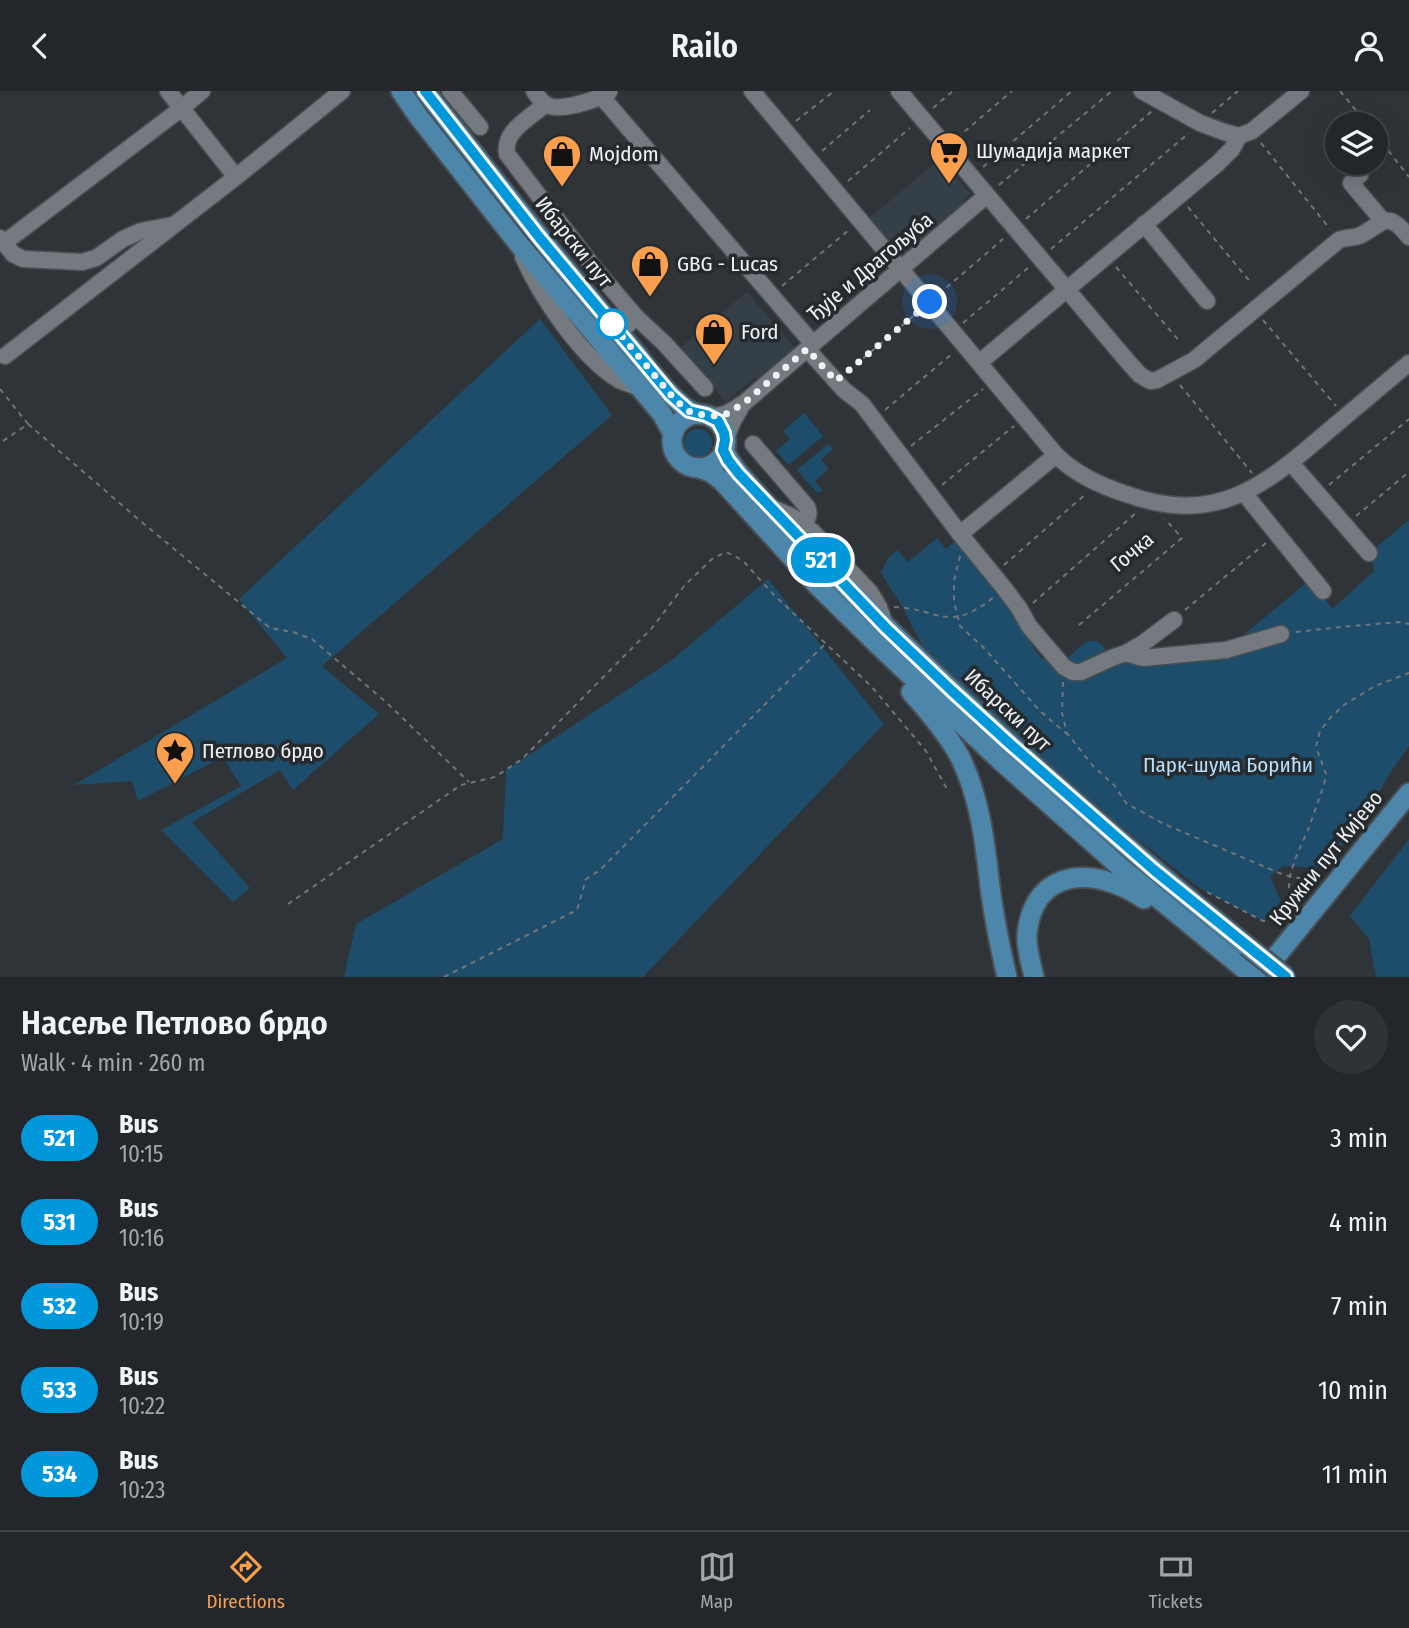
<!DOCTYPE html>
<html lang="en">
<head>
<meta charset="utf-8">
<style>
	:root { --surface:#23272b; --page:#2f3337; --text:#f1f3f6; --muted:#a3a5a9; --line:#404447; --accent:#f99f4d }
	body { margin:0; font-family:"Fira Sans Condensed",sans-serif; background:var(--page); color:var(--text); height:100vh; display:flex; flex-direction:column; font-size:26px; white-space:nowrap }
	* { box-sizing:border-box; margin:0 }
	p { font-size:23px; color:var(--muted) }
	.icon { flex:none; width:38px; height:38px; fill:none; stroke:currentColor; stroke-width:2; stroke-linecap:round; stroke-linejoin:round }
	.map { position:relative; height:886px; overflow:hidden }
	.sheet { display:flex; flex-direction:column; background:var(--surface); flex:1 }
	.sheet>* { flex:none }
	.badge { padding:0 14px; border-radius:23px; font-size:24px; line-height:46px }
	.buttons { position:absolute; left:1325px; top:21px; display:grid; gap:14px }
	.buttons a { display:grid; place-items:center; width:63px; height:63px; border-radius:50%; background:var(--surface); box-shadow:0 7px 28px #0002,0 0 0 2px var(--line); font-size:35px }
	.you { position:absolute; width:35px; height:35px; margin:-18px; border:5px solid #fff; border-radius:50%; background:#1a73e8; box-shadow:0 0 0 10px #1a73e833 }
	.map>.badge { position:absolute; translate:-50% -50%; box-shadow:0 0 0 4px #fff }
	.round { display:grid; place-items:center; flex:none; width:74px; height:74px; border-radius:37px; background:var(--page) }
	.overview { display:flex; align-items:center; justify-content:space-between; height:119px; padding:0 21px }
	h1 { font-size:33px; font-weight:600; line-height:52px }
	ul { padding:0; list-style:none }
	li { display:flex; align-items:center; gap:21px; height:84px; padding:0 21px }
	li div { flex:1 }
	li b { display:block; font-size:26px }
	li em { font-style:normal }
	li .badge { min-width:77px; font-weight:700; text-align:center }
	header { display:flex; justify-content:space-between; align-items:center; height:91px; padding:0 21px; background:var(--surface); font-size:32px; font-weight:600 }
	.tabs { display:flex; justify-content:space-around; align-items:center; height:98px; border-top:2px solid var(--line); background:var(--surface); font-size:19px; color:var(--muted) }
	.tabs a { display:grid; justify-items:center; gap:4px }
	.tabs .selected { color:var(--accent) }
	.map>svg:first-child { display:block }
</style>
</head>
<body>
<header><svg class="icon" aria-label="back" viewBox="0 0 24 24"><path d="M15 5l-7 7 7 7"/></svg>Railo<svg class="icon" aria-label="person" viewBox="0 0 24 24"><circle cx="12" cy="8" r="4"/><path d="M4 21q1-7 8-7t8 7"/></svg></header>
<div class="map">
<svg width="1409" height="886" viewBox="0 0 1409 886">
	<rect width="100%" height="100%" fill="#2f3439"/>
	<g fill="#343f47">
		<polygon points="940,68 971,103 963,109 968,116 902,170 868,128"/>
		<polygon points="747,201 795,257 758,289 755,286 726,311 681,256"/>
	</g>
	<g fill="#1e4d6b">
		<polygon points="540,228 612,324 322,575 379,623 293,699 280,679 192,731 250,797 233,811 161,739 241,695 223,666 138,710 132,690 74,694 287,567 239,508"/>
		<polygon points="804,322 823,345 789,374 776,360 790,348 783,340"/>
		<circle cx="698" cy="352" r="14"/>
		<polygon points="828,353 833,358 821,369 829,378 815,390 823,400 817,402 797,379"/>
		<path d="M1409 429V655L1390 682 1356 741 1317 777 1283 775 1270 785 1281 811 1263 830 1199 797 1136 747 1066 689 964 597 925 560 903 517 881 482 888 467 897 459 908 471 937 447 946 458 955 450 1011 515 1034 558 1042 568 1065 569C1076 562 1088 541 1102 554 1105 556 1106 560 1108 564 1110 567 1114 568 1117 571L1226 559 1312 487 1332 518 1374 480 1371 461Z"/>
		<polygon points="768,488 884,633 643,886 344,886 356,833 503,748 506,679 672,569"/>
		<polygon points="1409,748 1409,886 1376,886 1369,848 1350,825"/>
	</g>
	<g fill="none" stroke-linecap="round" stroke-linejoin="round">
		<g stroke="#4b4f53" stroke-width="19">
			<g id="minor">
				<polyline points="168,0 236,86"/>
				<polyline points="450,0 480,36"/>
				<path d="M534 0C537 4 540 10 545 13 558 22 597 9 609 1"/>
				<path d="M752 0 1056 364C1075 383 1101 395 1126 403 1215 435 1262 397 1327 341 1354 318 1382 295 1409 272"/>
				<path d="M899 0 1129 272 1140 284 1150 290 1157 289 1194 269 1339 149C1347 146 1355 147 1361 144 1385 131 1387 119 1409 146"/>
				<polyline points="1142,0 1200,32 1224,41 1239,45 1252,40 1301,0"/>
				<polyline points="602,6 813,253"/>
				<path d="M545 13C530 28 503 39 507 63L595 178 636 226"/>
				<polyline points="1360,84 1351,92 1383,130"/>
				<polyline points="1144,133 1207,210"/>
				<polyline points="0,147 13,163 23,168 82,171 96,167 123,148 141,140 173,134"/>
				<polyline points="4,152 182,17 202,0"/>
				<path d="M523 166C541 206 581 266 619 289 625 292 632 294 639 296"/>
				<polyline points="619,242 636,226 664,252 705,297"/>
				<polyline points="807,258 844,299 862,313 960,443 1004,497 1019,517 1029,535 1064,576 1073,581 1081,581 1114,566 1126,562 1143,567 1226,559 1281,543"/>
				<polyline points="5,265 236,86 342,0"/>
				<polyline points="980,271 1217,73 1232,58 1239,45"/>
				<path d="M706 324C724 327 729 321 744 312L987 104"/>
				<polyline points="725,349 733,330 741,316"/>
				<path d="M753 353 807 416C810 423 808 427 804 433"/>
				<polyline points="1291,372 1369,462"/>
				<polyline points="1244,402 1323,500"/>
				<polyline points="773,417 795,427 813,441 870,501 879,516 884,531"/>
				<polyline points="960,443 1056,364"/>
				<polyline points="1126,562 1142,553 1174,529"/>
			</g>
		</g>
		<g stroke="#4b4f53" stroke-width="23">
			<g id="major">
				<polyline points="401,0 418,25 517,151 662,323 673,343"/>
				<path d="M425 0C492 86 559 172 630 255 646 273 675 316 697 323"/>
				<circle cx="699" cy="350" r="27"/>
				<path d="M724 359C732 377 746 390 759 405 782 430 806 454 829 478 960 613 1101 737 1247 855"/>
				<polyline points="699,377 712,382 723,391 816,493 877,553 1002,671 1119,775 1254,886"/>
				<path d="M911 601C929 621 947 642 960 666 980 707 985 751 990 796 994 827 1000 856 1007 886"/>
				<polyline points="1260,885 1409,702"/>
				<path d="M1034 886C1031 872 1026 857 1027 843 1034 774 1098 776 1144 808"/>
			</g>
		</g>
		<g stroke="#717579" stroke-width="2" stroke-dasharray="5 5" stroke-linecap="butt">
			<polyline points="1340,0 1367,33"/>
			<polyline points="933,17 953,0"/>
			<polyline points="1212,22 1238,0"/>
			<polyline points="796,30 834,0"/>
			<polyline points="1376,44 1409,86"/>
			<polyline points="957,47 1012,0"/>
			<polyline points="1261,52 1330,138"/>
			<polyline points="822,60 870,19"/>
			<polyline points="983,76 1072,0"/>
			<polyline points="848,90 910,37"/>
			<polyline points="999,94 1112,0"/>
			<polyline points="1188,116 1252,193"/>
			<polyline points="1026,128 1152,20"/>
			<polyline points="1051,158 1189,42"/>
			<polyline points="1116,176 1181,252"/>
			<polyline points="782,195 850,138"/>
			<polyline points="939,203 1003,148"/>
			<polyline points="1263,229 1336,315"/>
			<polyline points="963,232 1028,177"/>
			<polyline points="848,280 918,221"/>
			<polyline points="1180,294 1252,382"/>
			<polyline points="0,298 28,333 0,352"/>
			<polyline points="885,319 953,262"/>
			<polyline points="28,333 138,428 270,537 293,541 312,548 387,612 469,691"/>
			<polyline points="911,355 983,298"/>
			<polyline points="942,394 1014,335"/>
			<polyline points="1329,394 1409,328"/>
			<polyline points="1356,425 1409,381"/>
			<polyline points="960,465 954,490 954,510 960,535 983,556 1040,620 1068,644"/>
			<polyline points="1004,474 1087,402"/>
			<polyline points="1033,512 1137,421"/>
			<path d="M894 516C942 518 947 543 994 506"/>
			<polyline points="1185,519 1267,451"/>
			<polyline points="1079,534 1182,447 1165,428"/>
			<polyline points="1296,541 1341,536 1399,531 1409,533"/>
			<polyline points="1063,591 1062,622 1067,642 1093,675 1114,694 1126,712 1164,733 1284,784 1308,789"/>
			<polyline points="1207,801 1263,830 1272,830 1282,818 1288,805 1290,785 1295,768 1308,739 1324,694 1326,683 1316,656 1320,640 1331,626 1344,614 1375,595 1409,582"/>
			<polyline points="288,813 461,694 495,686 522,668 652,537 684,495 712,468 726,461 735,465 744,471 774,504 872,596 926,660 947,698"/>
			<polyline points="444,886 577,819 586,788 600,779 825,553"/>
		</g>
		<use href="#minor" stroke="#747a7f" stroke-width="16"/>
		<use href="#major" stroke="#4c86aa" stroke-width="19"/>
		<g stroke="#4b4f53" stroke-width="23" stroke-linecap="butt">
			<polyline id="major-bridge" points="1247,855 1286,886"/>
		</g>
		<use href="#major-bridge" stroke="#4c86aa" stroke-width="19"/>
	</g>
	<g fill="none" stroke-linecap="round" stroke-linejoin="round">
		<g stroke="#fff" stroke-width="16">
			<polyline id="line" points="425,0 539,146 671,304 689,320 706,324 718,330 724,342 725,349 723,359 728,369 739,383 886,537 952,600 1009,652 1154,779 1286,886"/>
		</g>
		<use href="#line" stroke="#0098da" stroke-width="10"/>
		<polyline stroke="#eff2f5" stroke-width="7" stroke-dasharray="0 12.6" points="612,233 605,225 671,304 686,319 696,323 716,325 726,323 744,312 807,258 836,290 930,211"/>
	</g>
	<defs>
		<g id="supermarket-pin" transform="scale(2.0125)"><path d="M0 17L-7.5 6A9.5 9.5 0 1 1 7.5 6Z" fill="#f99f4d" stroke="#252a2e"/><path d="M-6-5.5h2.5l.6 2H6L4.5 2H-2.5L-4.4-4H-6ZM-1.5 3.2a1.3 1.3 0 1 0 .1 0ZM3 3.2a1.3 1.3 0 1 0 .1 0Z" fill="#111"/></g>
		<g id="shop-pin" transform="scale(2.0125)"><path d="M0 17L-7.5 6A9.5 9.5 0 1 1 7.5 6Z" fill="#f99f4d" stroke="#252a2e"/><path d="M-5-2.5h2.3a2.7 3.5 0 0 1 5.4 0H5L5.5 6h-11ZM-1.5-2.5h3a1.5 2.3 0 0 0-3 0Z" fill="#111"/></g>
		<g id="sight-pin" transform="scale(2.0125)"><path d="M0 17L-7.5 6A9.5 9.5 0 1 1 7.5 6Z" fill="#f99f4d" stroke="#252a2e"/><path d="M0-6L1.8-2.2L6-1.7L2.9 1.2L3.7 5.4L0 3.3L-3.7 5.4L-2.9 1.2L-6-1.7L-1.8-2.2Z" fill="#111"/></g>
	</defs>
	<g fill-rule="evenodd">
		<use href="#supermarket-pin" x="949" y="60"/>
		<use href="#shop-pin" x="562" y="63"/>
		<use href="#shop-pin" x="650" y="173"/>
		<use href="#shop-pin" x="714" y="241"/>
		<use href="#sight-pin" x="175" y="660"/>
	</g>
	<circle fill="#fff" stroke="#0098da" stroke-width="3.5" cx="612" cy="233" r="14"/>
	<g text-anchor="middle" stroke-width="7" stroke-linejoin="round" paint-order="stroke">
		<g font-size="21" fill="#eff2f5" stroke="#252a2e" text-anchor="start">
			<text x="976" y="67">Шумадија маркет</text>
			<text x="589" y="70">Mojdom</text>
			<text x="677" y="180">GBG - Lucas</text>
			<text x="741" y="248">Ford</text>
			<text x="202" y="667">Петлово брдо</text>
		</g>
		<g font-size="21" fill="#eff2f5" stroke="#252a2e">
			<text transform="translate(574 151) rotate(51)" y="7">Ибарски пут</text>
			<text transform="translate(870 176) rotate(-40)" y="7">Ђује и Драгољуба</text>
			<text transform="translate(1132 461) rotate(-40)" y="7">Гочка</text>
			<text transform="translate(1008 619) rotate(43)" y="7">Ибарски пут</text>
			<text transform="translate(1326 767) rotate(-51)" y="7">Кружни пут Кијево</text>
		</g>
		<g font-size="21" fill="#b8dffd" stroke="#252a2e">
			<text x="1228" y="681">Парк-шума Борићи</text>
		</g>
	</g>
</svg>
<div class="buttons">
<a><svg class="icon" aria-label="layers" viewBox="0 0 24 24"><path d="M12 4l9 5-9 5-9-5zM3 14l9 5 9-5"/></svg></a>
</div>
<div class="you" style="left:930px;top:211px"></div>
<b class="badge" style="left:821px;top:469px;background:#0098da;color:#fff">521</b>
</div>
<section class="sheet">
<div class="overview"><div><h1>Насеље Петлово брдо</h1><p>Walk · 4 min · 260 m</p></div><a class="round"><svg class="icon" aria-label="heart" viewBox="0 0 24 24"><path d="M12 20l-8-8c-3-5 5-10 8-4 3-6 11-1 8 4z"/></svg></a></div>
<ul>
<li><span class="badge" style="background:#0098da;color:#fff">521</span><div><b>Bus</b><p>10:15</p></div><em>3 min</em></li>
<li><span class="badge" style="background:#0098da;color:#fff">531</span><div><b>Bus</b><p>10:16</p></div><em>4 min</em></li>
<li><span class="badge" style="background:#0098da;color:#fff">532</span><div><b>Bus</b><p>10:19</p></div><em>7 min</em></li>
<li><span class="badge" style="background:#0098da;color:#fff">533</span><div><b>Bus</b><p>10:22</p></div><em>10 min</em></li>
<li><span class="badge" style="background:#0098da;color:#fff">534</span><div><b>Bus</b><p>10:23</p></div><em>11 min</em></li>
</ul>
</section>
<nav class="tabs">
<a class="selected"><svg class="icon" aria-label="directions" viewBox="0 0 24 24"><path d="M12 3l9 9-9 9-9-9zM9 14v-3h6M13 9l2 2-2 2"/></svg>Directions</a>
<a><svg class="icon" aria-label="map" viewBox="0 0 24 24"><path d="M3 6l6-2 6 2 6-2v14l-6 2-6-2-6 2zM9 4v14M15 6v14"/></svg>Map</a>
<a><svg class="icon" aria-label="tickets" viewBox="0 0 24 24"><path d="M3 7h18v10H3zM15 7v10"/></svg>Tickets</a>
</nav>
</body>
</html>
